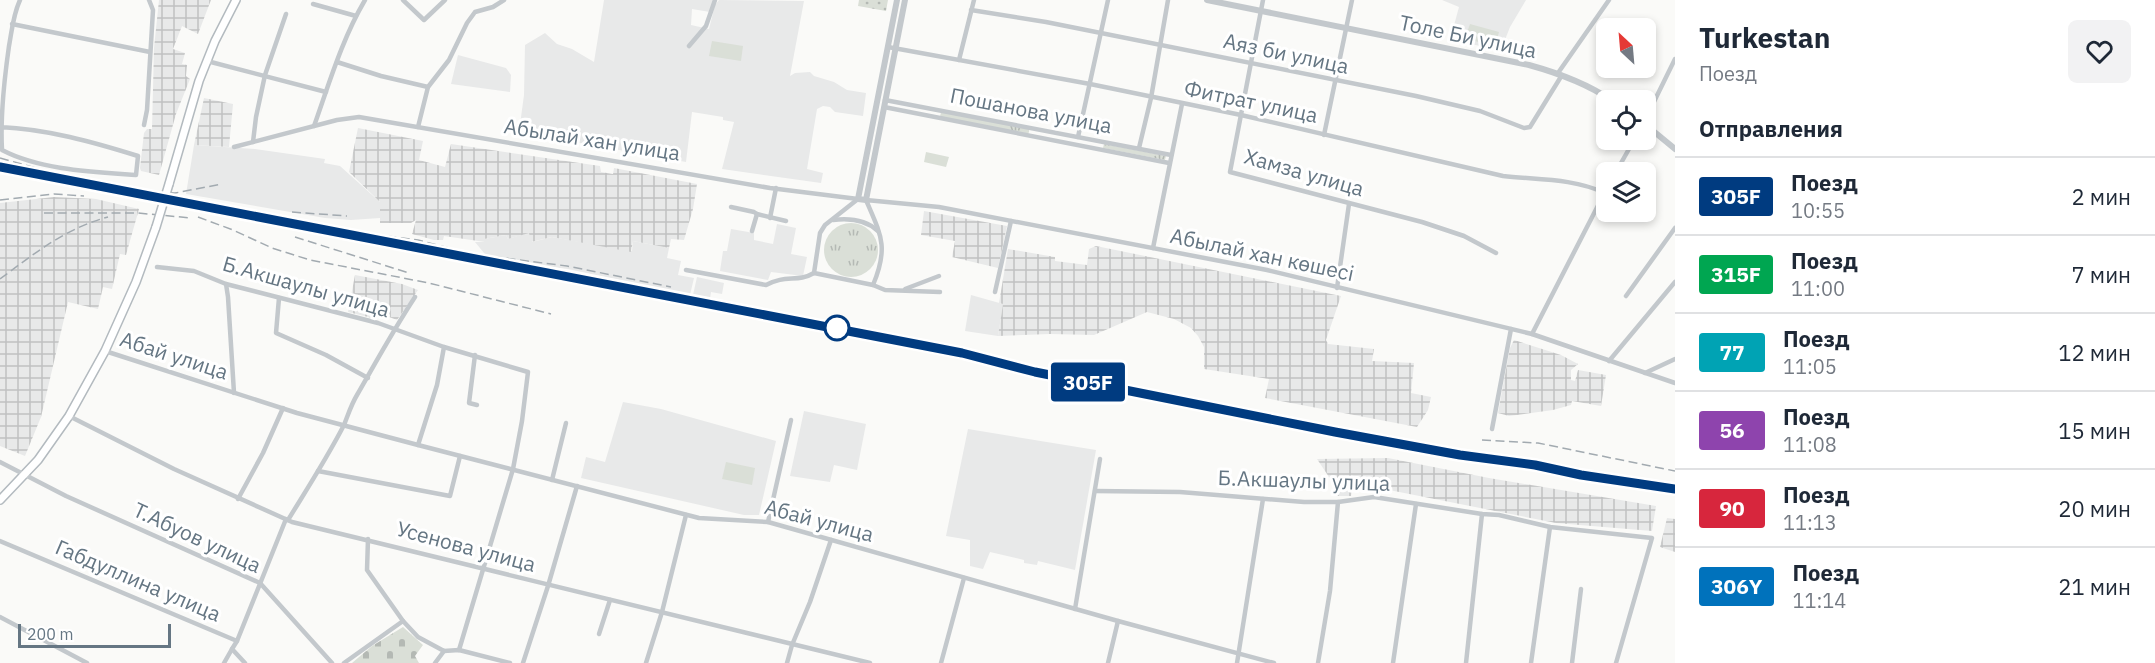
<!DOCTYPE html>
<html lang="ru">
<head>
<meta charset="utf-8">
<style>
	:root { --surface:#fff; --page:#f2f2f3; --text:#1f2937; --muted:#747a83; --line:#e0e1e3 }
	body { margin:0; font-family:"IBM Plex Sans",sans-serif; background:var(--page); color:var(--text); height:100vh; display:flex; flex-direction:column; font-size:22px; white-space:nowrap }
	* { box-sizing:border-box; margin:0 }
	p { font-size:20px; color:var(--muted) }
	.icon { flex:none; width:33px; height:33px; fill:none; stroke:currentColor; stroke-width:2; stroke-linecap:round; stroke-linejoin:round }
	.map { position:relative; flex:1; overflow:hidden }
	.panel { display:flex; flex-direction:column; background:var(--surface); width:480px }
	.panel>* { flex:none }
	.badge { padding:0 12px; border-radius:4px; font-size:21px; line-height:39px }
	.needle { width:39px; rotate:334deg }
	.controls { position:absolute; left:1596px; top:18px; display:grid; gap:12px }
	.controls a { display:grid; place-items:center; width:60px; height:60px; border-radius:9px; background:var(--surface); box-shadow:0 3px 9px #0003; font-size:30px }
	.scale { position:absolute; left:18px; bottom:15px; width:153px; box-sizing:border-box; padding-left:6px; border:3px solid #657683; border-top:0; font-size:16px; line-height:21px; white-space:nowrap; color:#657683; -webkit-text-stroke:4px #fff; paint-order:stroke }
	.map>.badge { position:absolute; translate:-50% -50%; box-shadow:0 0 0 3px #fff }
	h2 { padding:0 24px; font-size:22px; line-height:54px }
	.round { display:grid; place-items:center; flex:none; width:63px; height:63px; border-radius:9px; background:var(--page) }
	.head { display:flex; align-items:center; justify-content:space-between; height:102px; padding:0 24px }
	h1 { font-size:28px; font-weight:700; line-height:45px }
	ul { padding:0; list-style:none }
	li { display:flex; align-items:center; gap:18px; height:78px; padding:0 24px; border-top:2px solid var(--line) }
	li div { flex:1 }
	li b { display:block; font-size:22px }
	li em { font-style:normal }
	li .badge { min-width:66px; font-weight:700; text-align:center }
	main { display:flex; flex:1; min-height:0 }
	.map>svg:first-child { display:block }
</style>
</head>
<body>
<main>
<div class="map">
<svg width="1675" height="663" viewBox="0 0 1675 663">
	<defs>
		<pattern id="industrial-grid" width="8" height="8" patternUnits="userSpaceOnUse" patternTransform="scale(1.5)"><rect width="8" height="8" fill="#e8e9e9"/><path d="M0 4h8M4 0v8" fill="none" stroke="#c0c1c2"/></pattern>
		<pattern id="grass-tufts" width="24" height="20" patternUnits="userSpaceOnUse" patternTransform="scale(1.5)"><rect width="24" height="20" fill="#dadfd7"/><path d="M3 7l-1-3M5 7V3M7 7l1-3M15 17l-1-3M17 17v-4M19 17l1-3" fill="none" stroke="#b4b9b4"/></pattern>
		<pattern id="cemetery-stones" width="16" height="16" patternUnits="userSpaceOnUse" patternTransform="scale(1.5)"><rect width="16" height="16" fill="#dadfd7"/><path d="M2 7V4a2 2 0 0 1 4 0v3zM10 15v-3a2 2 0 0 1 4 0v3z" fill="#b4b9b4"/></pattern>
		<pattern id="park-dots" width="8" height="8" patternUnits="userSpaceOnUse" patternTransform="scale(1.5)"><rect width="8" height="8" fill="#dadfd7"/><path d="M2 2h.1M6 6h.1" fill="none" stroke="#b4b9b4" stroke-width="1.8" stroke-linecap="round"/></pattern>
	</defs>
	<rect width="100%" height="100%" fill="#fafaf8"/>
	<g fill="#e8e9e9">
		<polygon points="604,0 713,0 710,12 692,9 691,25 709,29 715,5 719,0 804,1 790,76 795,73 810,72 814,76 834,82 847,90 866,93 863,116 835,112 830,107 823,106 817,109 807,169 823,173 821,183 722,169 734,122 723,120 723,117 692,112 686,162 519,132 524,95 525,45 545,33 557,44 572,49 594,62"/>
		<polygon points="1442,0 1526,0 1510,27 1501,50 1450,40 1459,7"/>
		<polygon points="458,55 506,68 511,75 510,92 451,84"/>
		<polygon points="194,145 255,149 325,159 324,163 340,166 380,202 380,218 351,220 325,218 186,194"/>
		<polygon points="777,224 796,228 791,254 807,257 803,276 771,272 768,280 720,271 723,251 727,251 731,229 754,233 754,240 773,244"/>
		<polygon points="530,232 532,242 552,237 632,251 633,241 669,248 667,258 681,261 678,275 694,278 690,295 568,269 489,259 475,242 484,242 484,239 506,235 508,239"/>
		<polygon points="697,277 724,283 722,294 711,292 710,299 693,295"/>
		<polygon points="971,295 1003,304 998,336 965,331"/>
		<polygon points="623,402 661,409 776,441 759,515 744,515 581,478 586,457 605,462"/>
		<polygon points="804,411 866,424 857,470 834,465 830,482 790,476"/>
		<polygon points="968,429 1096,450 1075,570 1038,561 1037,565 1024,563 1024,560 990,552 983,569 970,566 970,540 946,536"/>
	</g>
	<g fill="url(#industrial-grid)">
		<polygon points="159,0 211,0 198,34 182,26 173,49 185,53 182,64 187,65 186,76 190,79 176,114 159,175 141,171 140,168 144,133 147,129 152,129 154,48"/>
		<polygon points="204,98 233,104 229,147 194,145"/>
		<polygon points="358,128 423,141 419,160 445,167 451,144 600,166 601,172 613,174 614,168 697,184 693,209 684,240 671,239 669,248 633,241 631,252 552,237 531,242 529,233 508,239 506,235 484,239 485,242 444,236 443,240 434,240 412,234 416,220 411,223 380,223 380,202 349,172"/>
		<polygon points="54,197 96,199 139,209 126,255 120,254 112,289 103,287 98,309 68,302 41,417 25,456 0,446 0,203"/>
		<polygon points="924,211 1007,226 998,268 952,257 955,241 921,235"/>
		<polygon points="1096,246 1341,296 1326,340 1328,344 1374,349 1372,361 1414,363 1411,393 1431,397 1428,410 1417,427 1265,398 1269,379 1204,369 1204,347 1198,336 1191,328 1174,319 1147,312 1094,335 1050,334 998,336 1003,304 999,303 1008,249 1055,257 1055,261 1087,265 1089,249"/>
		<polygon points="355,275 402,284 418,290 397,320 384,315 383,317 372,318 348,312"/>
		<polygon points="1514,340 1561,355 1578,364 1571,370 1571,380 1575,381 1578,370 1606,375 1601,406 1572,401 1571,405 1553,410 1509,416 1498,413 1510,348"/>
		<polygon points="1388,458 1489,478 1656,506 1652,531 1556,523 1379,488 1353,485 1351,496 1334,496 1333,483 1317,459"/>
		<polygon points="1667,518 1675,519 1675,552 1660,547"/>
	</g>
	<g fill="url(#grass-tufts)">
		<polygon points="941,112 1029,129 1029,132 1028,134 940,117"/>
		<polygon points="1104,144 1166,156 1165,160 1103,148"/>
		<circle cx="851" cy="250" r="27"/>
	</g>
	<polygon fill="url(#cemetery-stones)" points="403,627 423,645 415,656 419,663 352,663 372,646"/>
	<polygon fill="url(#park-dots)" points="859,0 888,0 886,11 858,6"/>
	<g fill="#dadfd7">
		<polygon points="1470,24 1499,32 1495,47 1465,38"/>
		<polygon points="712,41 743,46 741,61 709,56"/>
		<polygon points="926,152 949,157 946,167 924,162"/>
		<polygon points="726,462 755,468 752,485 722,479"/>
	</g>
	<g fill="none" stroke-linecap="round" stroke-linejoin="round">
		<g stroke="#b3babf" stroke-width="10">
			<g id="secondary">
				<polyline points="169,184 199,81 215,41 236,0"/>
				<polyline points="0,500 38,460 69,416 105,351 136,282 156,227"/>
			</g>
		</g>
		<g stroke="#c3c8cc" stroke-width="4.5">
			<polyline points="403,0 424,20 445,0"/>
			<polyline points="1263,0 1230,172 1422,222 1464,236 1496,253"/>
			<polyline points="313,4 356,16"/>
			<polyline points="971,10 1046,22 1416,96 1480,111 1524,128 1530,127 1562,75"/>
			<polyline points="12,24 150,52"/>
			<polyline points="689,46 706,26 715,0"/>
			<path d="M888 47 1090 84 1241 115 1503 176C1538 180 1572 178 1605 193"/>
			<polyline points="959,60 974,0"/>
			<polyline points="207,61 326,92"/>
			<polyline points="337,62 381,76 428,87"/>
			<polyline points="1558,73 1609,0"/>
			<polyline points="885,100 1171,155"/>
			<polyline points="884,107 1169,163"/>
			<polyline points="1646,118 1675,59"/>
			<polyline points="144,125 147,110 153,10 149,0"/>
			<path d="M314 126C329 84 342 39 365 0"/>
			<path d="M0 127C47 129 93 142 138 156L136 175C94 172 40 170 2 150 0 115 4 81 9 46 12 30 13 15 20 0"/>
			<polyline points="418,127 428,87 449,60 467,23 475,12 493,7 504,0"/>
			<polyline points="1324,135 1352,0"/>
			<polyline points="1078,137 1108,0"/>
			<polyline points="253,142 256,117 265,75 286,14"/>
			<polyline points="234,147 337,120 359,117 770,188 858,199"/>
			<polyline points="1139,148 1151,98 1168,0"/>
			<polyline points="1616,172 1634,140"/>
			<path d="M858 199 825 225 820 233 814 273 873 285C889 247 881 235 866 200L939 207 1267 270 1532 334 1675 383"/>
			<polyline points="731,207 754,212 757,214"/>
			<polyline points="770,218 776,188"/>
			<path d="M833 220C849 218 865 219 878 231"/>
			<polyline points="752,231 757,214 786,221"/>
			<polyline points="1153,248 1182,104"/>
			<polyline points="157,267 194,271 226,284 378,323 444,347 528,372 522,421 513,469 459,650"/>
			<path d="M686 270 766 285C786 274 797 283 814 273"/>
			<polyline points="226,284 228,297 234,393"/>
			<polyline points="873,285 885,290 940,292"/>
			<polyline points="1337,288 1349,204"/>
			<polyline points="905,289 939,276"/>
			<polyline points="995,292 1011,221"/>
			<polyline points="1626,296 1675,228"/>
			<polyline points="279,298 276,333 326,355 368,378"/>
			<polyline points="1532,334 1606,190"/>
			<polyline points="105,351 297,413 418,445 699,518 768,522 1118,621 1274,663"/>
			<polyline points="475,355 469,403 477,405"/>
			<polyline points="1609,361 1675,282"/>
			<polyline points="1645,373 1675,359"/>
			<polyline points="69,416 174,469 292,522 870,663"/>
			<polyline points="1492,429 1511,329"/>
			<polyline points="418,445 437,385 444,347"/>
			<polyline points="0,462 66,496 260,583 332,663"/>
			<polyline points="318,471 450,496 460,456"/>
			<polyline points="552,480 566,423"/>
			<polyline points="1095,491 1180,492 1304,502 1338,502 1374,497 1482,514 1499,515 1550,527 1652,538 1616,663"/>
			<polyline points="238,499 263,453 283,408"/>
			<path d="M288 520C307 489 327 458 344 425 348 415 351 405 357 395 376 362 394 329 415 297"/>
			<polyline points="768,522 791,420"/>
			<polyline points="368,539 367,570 403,621 418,637 444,651 459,650 510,663"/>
			<polyline points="0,541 237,641 232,649 245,663"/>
			<polyline points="1075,609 1100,459"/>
			<polyline points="0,617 87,663"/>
			<polyline points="599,634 610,600"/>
			<polyline points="237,641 286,519"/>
			<polyline points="224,663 232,649"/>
			<polyline points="344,663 403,621"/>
			<polyline points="435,663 444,651"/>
			<polyline points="523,663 548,586 577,486"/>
			<polyline points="646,663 662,612 686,515"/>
			<polyline points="787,663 792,645 810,602 831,540"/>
			<polyline points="941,663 964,578"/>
			<polyline points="1108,663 1118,621"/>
			<polyline points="1237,663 1263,499"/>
			<polyline points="1318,663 1330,591 1338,502"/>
			<polyline points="1393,663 1416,504"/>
			<polyline points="1466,663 1482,514"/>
			<polyline points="1531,663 1550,527"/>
			<polyline points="1572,663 1581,589"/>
		</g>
		<g stroke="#c3c8cc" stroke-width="6">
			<polyline points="897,0 858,199 866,200 905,0"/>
			<path d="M1207 0 1529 65C1558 73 1586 83 1611 100"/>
			<polyline points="1646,125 1675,149"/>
		</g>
		<use href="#secondary" stroke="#fff" stroke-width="7"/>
		<g stroke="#a2aab0" stroke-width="1.5" stroke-dasharray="9 4.5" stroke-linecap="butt">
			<polyline points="0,158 72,178"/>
			<path d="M0 172 1460 455C1532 465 1603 478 1675 489"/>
			<polyline points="63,175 152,192 175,193 222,184"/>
			<polyline points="152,192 235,208"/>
			<polyline points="0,200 54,194 84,196"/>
			<polyline points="228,207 364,233 418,240 472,254 567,266 671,287"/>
			<polyline points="292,212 347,216"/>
			<polyline points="44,213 138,213 191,218"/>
			<polyline points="198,217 233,230 272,248 310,260 429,283 551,314"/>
			<polyline points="295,237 409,273"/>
			<path d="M0 279C35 253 66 228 108 217"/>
			<polyline points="1482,440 1538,443 1675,471"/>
		</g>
		<g stroke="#b3babf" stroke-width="10" stroke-linecap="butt">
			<polyline id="secondary-bridge" points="156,227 169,184"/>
		</g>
		<use href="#secondary-bridge" stroke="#fff" stroke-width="7"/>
	</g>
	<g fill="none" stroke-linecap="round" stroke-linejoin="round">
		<g stroke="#fff" stroke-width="14">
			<polyline id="line" points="0,167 962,353 1035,372 1335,432 1460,455 1535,465 1581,475 1675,489"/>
		</g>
		<use href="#line" stroke="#003b80" stroke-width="9"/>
	</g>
	<circle fill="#fff" stroke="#003b80" stroke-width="3" cx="837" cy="328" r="12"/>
	<g text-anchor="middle" stroke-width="6" stroke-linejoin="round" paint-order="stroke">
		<g font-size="21" fill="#657683" stroke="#fff">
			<text transform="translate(1468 37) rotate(12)" y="7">Толе Би улица</text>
			<text transform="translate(1286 54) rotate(12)" y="7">Аяз би улица</text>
			<text transform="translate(1251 102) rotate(12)" y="7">Фитрат улица</text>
			<text transform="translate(1031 111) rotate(11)" y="7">Пошанова улица</text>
			<text transform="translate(592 140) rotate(9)" y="7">Абылай хан улица</text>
			<text transform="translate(1304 173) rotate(16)" y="7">Хамза улица</text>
			<text transform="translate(1262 255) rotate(12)" y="7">Абылай хан көшесі</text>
			<text transform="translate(306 287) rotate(16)" y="7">Б.Акшаулы улица</text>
			<text transform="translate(174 356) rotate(18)" y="7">Абай улица</text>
			<text transform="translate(1304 481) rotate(2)" y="7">Б.Акшаулы улица</text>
			<text transform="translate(819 521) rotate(15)" y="7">Абай улица</text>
			<text transform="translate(197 538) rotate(25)" y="7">Т.Абуов улица</text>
			<text transform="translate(466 547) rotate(15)" y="7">Усенова улица</text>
			<text transform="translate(138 581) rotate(23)" y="7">Габдуллина улица</text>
		</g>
	</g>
</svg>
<div class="controls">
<a><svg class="needle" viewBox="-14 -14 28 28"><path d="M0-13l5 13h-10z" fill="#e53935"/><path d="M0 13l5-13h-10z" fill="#747a83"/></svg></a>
<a><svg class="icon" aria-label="locate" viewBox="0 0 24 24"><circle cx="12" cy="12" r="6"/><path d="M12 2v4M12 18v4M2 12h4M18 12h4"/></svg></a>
<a><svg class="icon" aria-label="layers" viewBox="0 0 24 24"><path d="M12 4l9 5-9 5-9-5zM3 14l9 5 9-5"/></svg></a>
</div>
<div class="scale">200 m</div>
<b class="badge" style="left:1088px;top:382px;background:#003b80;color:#fff">305F</b>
</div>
<section class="panel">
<div class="head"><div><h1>Turkestan</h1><p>Поезд</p></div><a class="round"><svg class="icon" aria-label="heart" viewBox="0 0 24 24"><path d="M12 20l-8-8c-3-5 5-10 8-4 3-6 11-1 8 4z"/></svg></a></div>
<h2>Отправления</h2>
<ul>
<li><span class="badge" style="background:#003b80;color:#fff">305F</span><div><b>Поезд</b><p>10:55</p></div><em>2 мин</em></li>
<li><span class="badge" style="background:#00a651;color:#fff">315F</span><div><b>Поезд</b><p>11:00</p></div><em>7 мин</em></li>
<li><span class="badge" style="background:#00a3b4;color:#fff">77</span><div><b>Поезд</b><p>11:05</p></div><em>12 мин</em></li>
<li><span class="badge" style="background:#8e44ad;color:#fff">56</span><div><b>Поезд</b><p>11:08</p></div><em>15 мин</em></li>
<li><span class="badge" style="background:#d7263d;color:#fff">90</span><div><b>Поезд</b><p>11:13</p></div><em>20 мин</em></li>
<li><span class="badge" style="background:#0072bc;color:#fff">306Y</span><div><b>Поезд</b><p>11:14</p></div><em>21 мин</em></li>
</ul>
</section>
</main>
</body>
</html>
